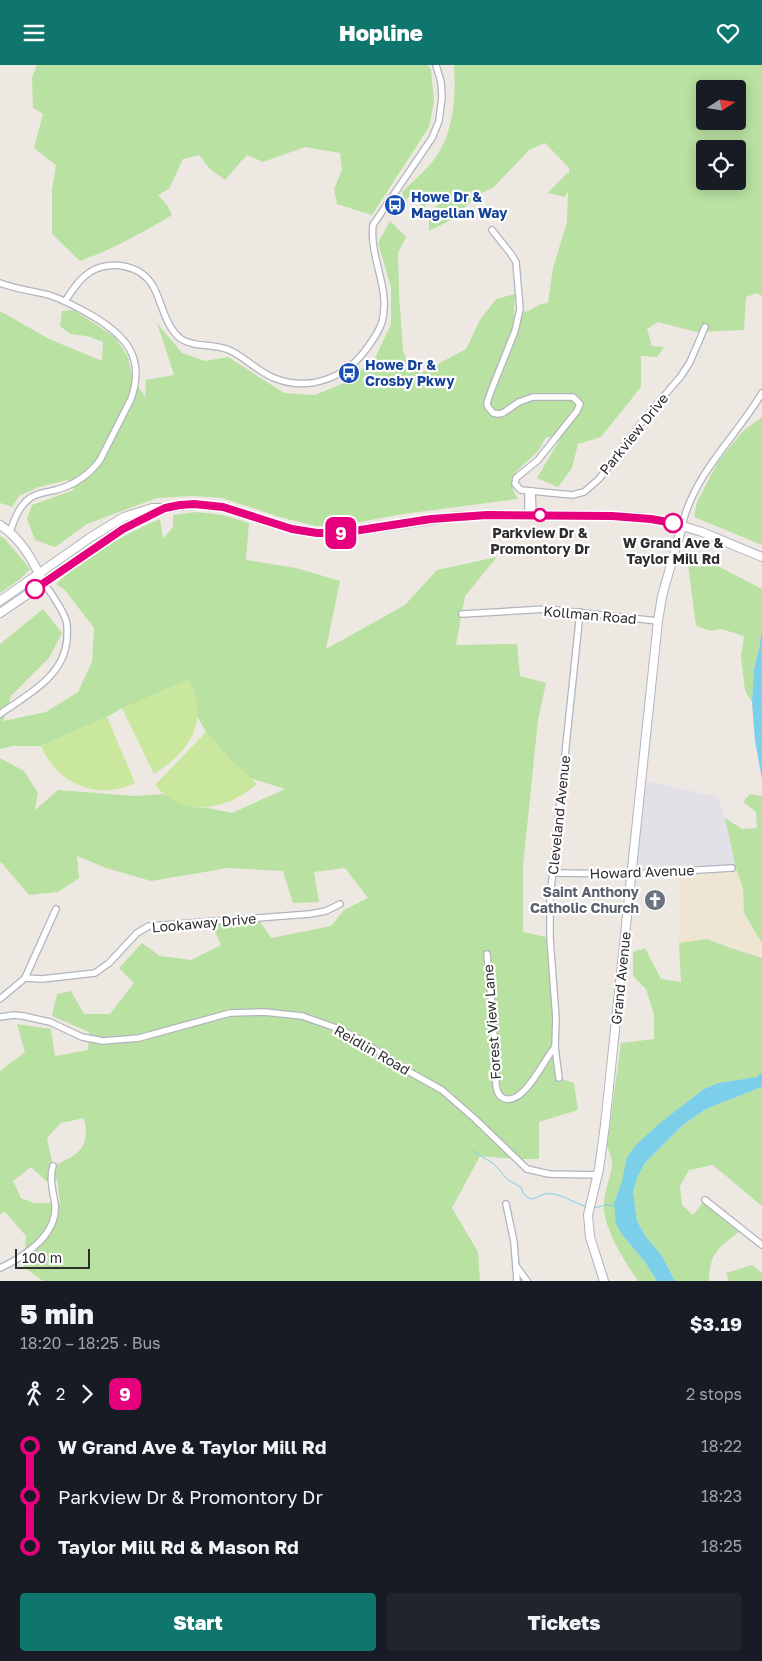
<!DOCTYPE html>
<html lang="en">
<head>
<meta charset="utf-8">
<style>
	:root { --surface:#171b24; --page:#20242c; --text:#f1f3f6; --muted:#9ea1a6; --accent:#0f766e }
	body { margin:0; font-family:"Golos Text",sans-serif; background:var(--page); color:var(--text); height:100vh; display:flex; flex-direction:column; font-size:19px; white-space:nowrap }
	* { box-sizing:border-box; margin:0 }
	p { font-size:16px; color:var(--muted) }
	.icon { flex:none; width:28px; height:28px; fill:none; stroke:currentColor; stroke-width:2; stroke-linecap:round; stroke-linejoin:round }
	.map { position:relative; height:1216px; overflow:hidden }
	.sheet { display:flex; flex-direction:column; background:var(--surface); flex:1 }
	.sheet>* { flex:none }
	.badge { padding:0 10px; border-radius:8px; font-size:18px; line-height:32px }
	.needle { width:32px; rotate:78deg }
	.fabs { position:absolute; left:696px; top:15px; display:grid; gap:10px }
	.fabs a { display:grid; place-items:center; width:50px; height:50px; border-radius:5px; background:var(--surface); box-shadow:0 2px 12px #0003; font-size:25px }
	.scale { position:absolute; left:15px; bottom:12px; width:75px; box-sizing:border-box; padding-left:5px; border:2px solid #2e2e2e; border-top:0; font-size:14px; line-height:18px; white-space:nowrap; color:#2e2e2e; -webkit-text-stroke:4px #fff; paint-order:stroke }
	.map>.badge { position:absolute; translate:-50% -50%; box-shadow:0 0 0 2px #fff }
	.legs { display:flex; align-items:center; gap:8px; height:55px; padding:0 20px; font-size:16px }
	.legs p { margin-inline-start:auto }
	.head { display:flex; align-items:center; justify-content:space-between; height:85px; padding:0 20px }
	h1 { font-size:28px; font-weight:800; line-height:38px }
	.action { display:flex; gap:10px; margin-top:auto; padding:10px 20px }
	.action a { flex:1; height:58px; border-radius:5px; background:var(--accent); color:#fff; font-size:20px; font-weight:800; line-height:58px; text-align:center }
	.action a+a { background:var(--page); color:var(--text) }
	ul { padding:0 20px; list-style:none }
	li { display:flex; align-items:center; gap:18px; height:50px; font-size:19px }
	li i { display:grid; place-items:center; width:8px; height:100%; margin:0 6px; background:currentColor }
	li i::after { content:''; width:12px; height:12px; margin:-6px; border:4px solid; border-radius:50%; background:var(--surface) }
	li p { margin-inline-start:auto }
	li:first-child i { background:linear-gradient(#0000 50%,currentColor 0) }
	li:last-child i { background:linear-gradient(currentColor 50%,#0000 0) }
	header { display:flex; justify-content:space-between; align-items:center; height:65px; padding:0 20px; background:var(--accent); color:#fff; font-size:22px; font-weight:800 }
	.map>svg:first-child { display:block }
</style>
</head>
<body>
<header><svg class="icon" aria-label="menu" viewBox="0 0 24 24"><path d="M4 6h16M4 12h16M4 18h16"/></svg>Hopline<svg class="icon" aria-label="heart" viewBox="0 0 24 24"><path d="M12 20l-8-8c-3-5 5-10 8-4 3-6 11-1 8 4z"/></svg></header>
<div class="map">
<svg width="762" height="1216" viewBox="0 0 762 1216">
	<rect width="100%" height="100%" fill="#eee8e2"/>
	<polygon fill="#e3e1e8" points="641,715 718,732 725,753 736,804 631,809"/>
	<polygon fill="#eee5d3" points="732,803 736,804 743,823 744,848 762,878 762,892 707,874 679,878 680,867 680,806"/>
	<g fill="#b9e1a2" fill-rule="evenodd">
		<path d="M37 0H428L431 5 434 36 429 62 372 150 337 139 334 124 342 105 340 88 305 82 263 97 247 90 225 115 210 104 199 90 183 94 169 124 158 130 167 140 172 150C142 168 113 184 80 196L52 169V124L56 100 34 83 43 49 33 43 32 12Z"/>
		<path d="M454 0H762V231L757 228 746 232 744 265 696 267 658 257 647 264 652 281 664 282 657 292 641 291V322L601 372 578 379 572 403 558 422 537 413 560 374 546 372C544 376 541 382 538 386 523 402 502 410 518 434L403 449 338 461H316L283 453 222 433 192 431 157 433 87 459 55 482 35 475 27 454 32 440 74 425 68 415 39 422 19 431 12 442 0 438V246L49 274 102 296 103 277 87 271 70 269 60 261 62 246 74 245 115 272 128 292 132 312 145 332 146 315 174 310 157 258 182 288 205 296 228 292 284 328 315 330 349 316 376 291 391 259V222L378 178 390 156 406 172 398 188 399 229 403 285 409 303 421 308 466 284 480 255 496 234 515 229 514 249 528 246 541 239 548 238 553 203 567 157 568 126 565 132 548 128 567 108 569 109V103L545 78 529 85 493 123 479 129 451 155 429 166V152L444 130 436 127 424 143 411 131 405 135 402 127C412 117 424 107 433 96 454 69 456 33 454 0ZM705 24H738V56H705ZM705 84H738V116H705Z"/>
		<polygon points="762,352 762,480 694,452 697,437 718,397 743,366"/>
		<path d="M196 447 223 450 249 458 246 495 296 503 340 516 326 584 405 540 437 505 497 492 465 531 456 580 517 579 520 611 546 618 538 655 523 801V867L550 873 559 1013 574 1018 578 1045 539 1057V1094H516L480 1091 452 1143 478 1187 480 1216H43L24 1202 26 1171 5 1147 0 1149V1006L25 987 17 959 51 964 55 991 88 985 89 967 52 951 57 929 71 926 84 949H110L134 918 119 903 142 878 160 891 191 895 221 880 210 856 258 853 271 873 331 861 344 845 368 833 345 803 314 807 319 837 293 838 283 806 228 803 151 816 106 803 77 791 79 813 58 827 29 830 1 797 0 798V693L24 706 38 728 35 745 58 725 135 731 162 729 193 742 208 743 232 748 285 724 250 713 232 697 206 667 197 651 196 637 193 624 122 643 107 652 41 681H13L0 684V579L43 544 62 568 49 593 11 631 3 656 46 647 78 627 92 597 94 563 65 525 56 519C86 492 122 470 160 454L163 474 173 462V450ZM84 1053C91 1083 78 1090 53 1101L47 1073 61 1058ZM31 1102 46 1116 57 1115 60 1138H34L21 1133 13 1116Z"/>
		<polygon points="0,471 5,474 30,504 19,515 0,528"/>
		<polygon points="710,497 762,524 762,564 759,584 754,604 752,637 745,626 741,591 744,571 721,564 711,566 696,561 688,499 700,502"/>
		<polygon points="750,729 762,731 762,878 744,848 743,823 736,804 725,753 742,764 757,763 756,747 743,737"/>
		<path d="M707 874 728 882 762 893V1007L758 1012 718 1018 704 1024 661 1057 622 1116 614 1138 623 1171 645 1197 657 1216H638C625 1197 602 1162 604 1138 604 1126 613 1107 612 1096 611 1092 609 1086 607 1081L621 978 654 974V950L646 924 633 911V887L645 883 661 914 681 917 679 878Z"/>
		<path d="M762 1022V1141L713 1100 689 1105 680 1121 682 1140 693 1150 705 1135 742 1164C720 1183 710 1185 709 1216H675L662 1191 646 1172 637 1156 633 1127 638 1111 645 1098 683 1060 706 1044Z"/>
		<polygon points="752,1200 762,1208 762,1216 729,1216 726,1208"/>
	</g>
	<g fill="#cae79e">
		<path d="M189 614C208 659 192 684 154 709L122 643Z"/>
		<path d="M107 652 135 718C97 736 57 719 41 681Z"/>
		<path d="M206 667 232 697 257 719C226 746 184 754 155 720Z"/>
	</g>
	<g fill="#7ccfe9">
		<polygon points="762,564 762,714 755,676 752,637 754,604 759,584"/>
		<polygon points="762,1007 762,1022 706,1044 683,1060 645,1098 638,1111 633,1127 637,1156 646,1172 662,1191 675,1216 657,1216 645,1197 623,1171 616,1159 614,1138 622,1116 627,1092 636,1080 661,1057 704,1024 718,1018 757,1012"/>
	</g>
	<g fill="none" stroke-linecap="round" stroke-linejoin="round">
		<g stroke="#7ccfe9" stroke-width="1">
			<path d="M473 1086 494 1099 508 1115 521 1122 523 1128 530 1134C536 1134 539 1130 545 1129 559 1126 574 1139 588 1142"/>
			<polyline points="594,1143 606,1140 615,1141"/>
		</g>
		<g stroke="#b2b4bd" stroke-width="8">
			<g id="street">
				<polyline points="492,165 511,189 516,197 520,244 515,266 491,326 487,338 488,342 493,348 498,349 503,348 519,337 533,332 573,332 580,339 577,346 538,395 516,413 515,419 521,425 572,430 584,427 599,414 645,353 681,311 690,297 705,262"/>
				<path d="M0 218C16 224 32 226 49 230 64 235 77 242 91 250 125 270 146 292 131 334L100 395C89 410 74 420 56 425 47 427 37 428 30 433 19 441 14 455 10 467"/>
				<path d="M65 236C72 226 79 214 90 207 110 195 140 199 153 221 162 237 165 262 181 274 195 283 214 278 229 285 245 292 257 306 274 313 309 327 346 313 367 283 373 275 379 267 382 257 391 223 369 193 373 160L432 73 439 56 442 32 441 17 436 0"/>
				<polyline points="528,426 528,450"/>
				<polyline points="532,426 533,450"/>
				<path d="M682 461C693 410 736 372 762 328"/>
				<polyline points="462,549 547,544 658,556"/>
				<path d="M0 649C28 629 64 612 67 574 67 567 68 561 66 555 61 541 52 530 44 518"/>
				<polyline points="553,808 631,809 732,803"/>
				<path d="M487 889 493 954 496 1020C497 1026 498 1031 503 1033 523 1043 544 994 555 982"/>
				<polyline points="25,913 42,914 95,908 109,898 137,868 149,861 310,849 326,846 340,839"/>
				<polyline points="0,934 25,913 56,844"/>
				<polyline points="0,952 14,950 23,951 50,957 82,972 103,976 139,973 230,948 264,947 302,951 339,964 359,974 406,1005 442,1025 474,1053 527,1104 549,1109 598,1110"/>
				<polyline points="559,1013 555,982 556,954 550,873 550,833 580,547"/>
				<polyline points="705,1135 762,1180"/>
				<polyline points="506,1139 514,1177 517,1216"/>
				<polyline points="516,1201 527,1216"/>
				<path d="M0 1203C24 1192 58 1170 55 1139 53 1126 49 1114 53 1101"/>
			</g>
		</g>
		<g stroke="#b2b4bd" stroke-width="10">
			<g id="secondary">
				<path d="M0 460C20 473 31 492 41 513"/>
				<polyline points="0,536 91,472 124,452 152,443 165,443 194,439 223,442 292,464 317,468 341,468 460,451 569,450 636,452 673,458 702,467 762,492"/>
				<polyline points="0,548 123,464 164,444"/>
				<polyline points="604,1216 590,1172 588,1150 599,1104 605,1060 658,556 662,531 682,461"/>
			</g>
		</g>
		<use href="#street" stroke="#fff" stroke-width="5.5"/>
		<use href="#secondary" stroke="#fff" stroke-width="8"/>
	</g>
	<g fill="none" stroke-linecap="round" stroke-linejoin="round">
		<g stroke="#fff" stroke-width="11">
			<polyline id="line-1" points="35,524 123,464 165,443 180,440 194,439 223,442 292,464 317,468 341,468 431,454 487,450 612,451 651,454 673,458"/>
		</g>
		<use href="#line-1" stroke="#e6007e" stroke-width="8"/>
	</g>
	<defs>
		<g id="bus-disc" transform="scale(1.125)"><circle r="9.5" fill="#1a4fb4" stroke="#fff"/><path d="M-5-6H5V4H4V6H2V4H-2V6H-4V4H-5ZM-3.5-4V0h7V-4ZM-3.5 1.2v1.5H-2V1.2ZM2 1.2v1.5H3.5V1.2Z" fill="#fff"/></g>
		<g id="church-disc" transform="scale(1.125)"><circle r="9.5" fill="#6b7280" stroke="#fff"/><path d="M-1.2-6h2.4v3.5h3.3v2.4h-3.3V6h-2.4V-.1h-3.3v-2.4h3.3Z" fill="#fff"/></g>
	</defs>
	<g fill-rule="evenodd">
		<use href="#bus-disc" x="395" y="140"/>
		<use href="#bus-disc" x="349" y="308"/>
		<use href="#church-disc" x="655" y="835"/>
	</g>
	<g fill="#fff" stroke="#e6007e" stroke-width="2.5">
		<circle cx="540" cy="450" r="6"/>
		<circle cx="673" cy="458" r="9"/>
		<circle cx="35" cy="524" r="9"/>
	</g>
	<g text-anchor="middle" stroke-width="4.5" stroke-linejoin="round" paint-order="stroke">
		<g font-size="14" font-weight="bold" fill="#164399" stroke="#fff" text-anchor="start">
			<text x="411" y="137">Howe Dr &amp;<tspan x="411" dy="16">Magellan Way</tspan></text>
			<text x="365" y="305">Howe Dr &amp;<tspan x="365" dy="16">Crosby Pkwy</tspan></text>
		</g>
		<g font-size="14" fill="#2e2e2e" stroke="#fff">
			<text transform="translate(634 369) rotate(-51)" y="5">Parkview Drive</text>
			<text transform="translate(590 550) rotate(5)" y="5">Kollman Road</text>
			<text transform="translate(559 750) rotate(-84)" y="5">Cleveland Avenue</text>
			<text transform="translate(642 807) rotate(-2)" y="5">Howard Avenue</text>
			<text transform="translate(204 858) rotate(-5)" y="5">Lookaway Drive</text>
			<text transform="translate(621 913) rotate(-84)" y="5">Grand Avenue</text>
			<text transform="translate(492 957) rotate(-94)" y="5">Forest View Lane</text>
			<text transform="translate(372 985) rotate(30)" y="5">Reidlin Road</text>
		</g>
		<g font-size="14" font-weight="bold" fill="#2e2e2e" stroke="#fff">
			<text x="540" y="473">Parkview Dr &amp;<tspan x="540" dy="16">Promontory Dr</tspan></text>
			<text x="673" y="483">W Grand Ave &amp;<tspan x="673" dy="16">Taylor Mill Rd</tspan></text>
		</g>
		<g font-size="14" font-weight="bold" fill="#5b616d" stroke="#fff" text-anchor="end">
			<text x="639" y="832">Saint Anthony<tspan x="639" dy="16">Catholic Church</tspan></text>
		</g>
	</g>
</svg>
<div class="fabs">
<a><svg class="needle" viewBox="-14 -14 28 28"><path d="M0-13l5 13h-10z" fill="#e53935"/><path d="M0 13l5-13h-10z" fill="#9ea1a6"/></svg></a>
<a><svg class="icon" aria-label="locate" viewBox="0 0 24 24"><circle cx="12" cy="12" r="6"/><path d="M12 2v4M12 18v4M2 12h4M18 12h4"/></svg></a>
</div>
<div class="scale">100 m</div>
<b class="badge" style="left:341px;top:468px;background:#e6007e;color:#fff">9</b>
</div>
<section class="sheet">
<div class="head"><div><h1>5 min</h1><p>18:20 – 18:25 · Bus</p></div><b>$3.19</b></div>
<div class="legs"><svg class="icon" aria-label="walk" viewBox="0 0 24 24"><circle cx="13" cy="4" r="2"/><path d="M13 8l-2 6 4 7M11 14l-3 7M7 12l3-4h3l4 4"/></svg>2<svg class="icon" aria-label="forward" viewBox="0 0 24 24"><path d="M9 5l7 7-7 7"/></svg><b class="badge" style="background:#e6007e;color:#fff">9</b><p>2 stops</p></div>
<ul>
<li><i style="color:#e6007e"></i><b>W Grand Ave &amp; Taylor Mill Rd</b><p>18:22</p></li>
<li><i style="color:#e6007e"></i><span>Parkview Dr &amp; Promontory Dr</span><p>18:23</p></li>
<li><i style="color:#e6007e"></i><b>Taylor Mill Rd &amp; Mason Rd</b><p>18:25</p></li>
</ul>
<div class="action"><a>Start</a><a>Tickets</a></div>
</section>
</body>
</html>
